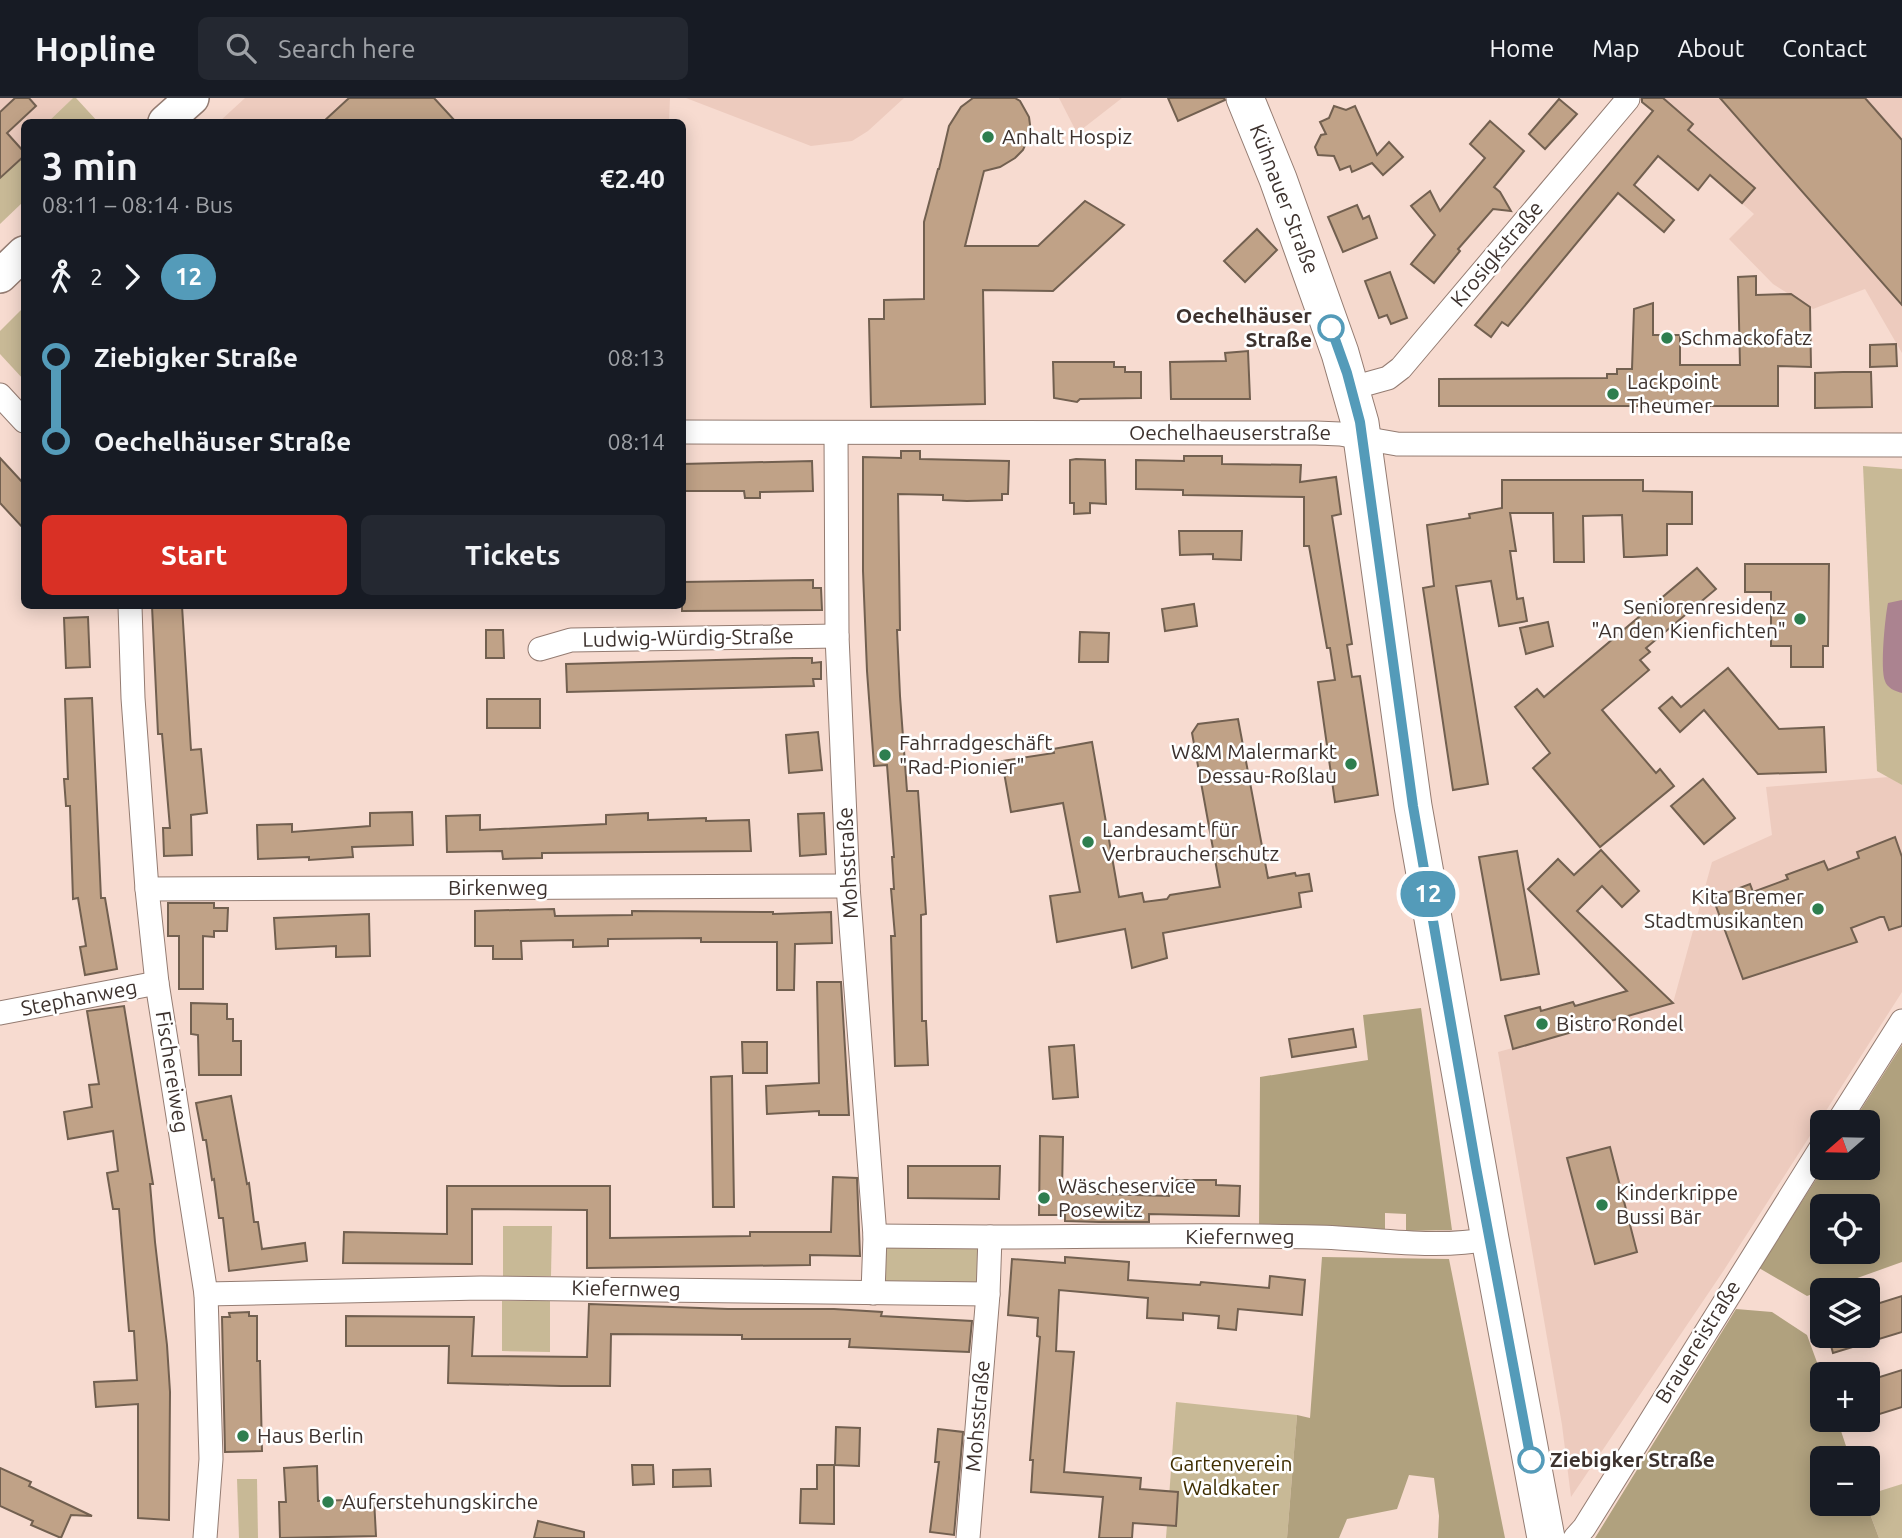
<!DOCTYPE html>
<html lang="en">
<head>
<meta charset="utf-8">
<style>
	:root { --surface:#171b24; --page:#242831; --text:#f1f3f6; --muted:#9ea1a6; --line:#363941; --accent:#d93025 }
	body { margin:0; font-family:Ubuntu,sans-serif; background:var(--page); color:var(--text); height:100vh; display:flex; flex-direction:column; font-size:26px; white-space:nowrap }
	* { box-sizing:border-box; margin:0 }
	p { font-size:23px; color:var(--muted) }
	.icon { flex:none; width:38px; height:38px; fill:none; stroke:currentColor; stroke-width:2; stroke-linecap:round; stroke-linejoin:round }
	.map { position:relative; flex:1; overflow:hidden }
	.drawer { position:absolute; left:21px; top:21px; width:665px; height:490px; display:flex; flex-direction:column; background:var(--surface); border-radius:10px; box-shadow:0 4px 18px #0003 }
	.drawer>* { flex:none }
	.badge { padding:0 14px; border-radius:23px; font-size:24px; line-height:46px }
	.needle { width:46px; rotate:250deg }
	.tools { position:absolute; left:1810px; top:1012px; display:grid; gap:14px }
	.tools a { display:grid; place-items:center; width:70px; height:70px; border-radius:10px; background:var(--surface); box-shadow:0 4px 18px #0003; font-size:35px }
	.map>.badge { position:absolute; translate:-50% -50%; box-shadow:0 0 0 4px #fff }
	.legs { display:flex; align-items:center; gap:10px; height:77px; padding:0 21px; font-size:23px }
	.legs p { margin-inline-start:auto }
	.headline { display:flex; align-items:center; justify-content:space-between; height:119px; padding:0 21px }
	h1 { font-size:38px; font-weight:700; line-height:52px }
	.primary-button { display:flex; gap:14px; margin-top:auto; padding:14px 21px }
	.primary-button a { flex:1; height:80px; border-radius:10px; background:var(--accent); color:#fff; font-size:28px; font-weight:700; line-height:80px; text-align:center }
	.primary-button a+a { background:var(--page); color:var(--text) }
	ul { padding:0 21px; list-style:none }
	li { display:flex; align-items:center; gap:24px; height:84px; font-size:26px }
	li i { display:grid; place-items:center; width:10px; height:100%; margin:0 9px; background:currentColor }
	li i::after { content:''; width:18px; height:18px; margin:-9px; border:5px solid; border-radius:50%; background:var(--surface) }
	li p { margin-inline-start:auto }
	li:first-child i { background:linear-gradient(#0000 50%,currentColor 0) }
	li:last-child i { background:linear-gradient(currentColor 50%,#0000 0) }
	header { display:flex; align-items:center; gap:42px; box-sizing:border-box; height:98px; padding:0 35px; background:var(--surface); border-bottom:2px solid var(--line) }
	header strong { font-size:33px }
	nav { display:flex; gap:38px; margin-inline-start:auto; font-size:24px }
	.search { width:490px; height:63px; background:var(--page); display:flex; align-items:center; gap:18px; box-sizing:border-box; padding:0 24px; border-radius:10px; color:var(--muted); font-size:26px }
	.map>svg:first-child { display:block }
</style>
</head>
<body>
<header>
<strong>Hopline</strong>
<div class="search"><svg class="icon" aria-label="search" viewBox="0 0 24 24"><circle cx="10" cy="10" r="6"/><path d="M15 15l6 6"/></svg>Search here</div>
<nav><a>Home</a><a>Map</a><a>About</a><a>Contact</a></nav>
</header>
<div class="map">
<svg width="1902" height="1440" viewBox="0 0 1902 1440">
	<rect width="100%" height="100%" fill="#f7dbd0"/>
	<g fill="#edcbbe">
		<polygon points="0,0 73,0 48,24 24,24 24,58 0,80"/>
		<polygon points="245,0 670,0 669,24 219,24"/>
		<polygon points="686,0 904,0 868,33 852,43 811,48"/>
		<polygon points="1059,0 1122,0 1077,35"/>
		<polygon points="1637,0 1902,0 1902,255 1865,191 1813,211 1773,186 1729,141 1754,116 1647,22 1654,13"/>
		<polygon points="1889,679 1902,687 1902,894 1724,1172 1571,1399 1562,1327 1498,954 1673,905 1712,764 1772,737 1766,689"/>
	</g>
	<g fill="#c8b996">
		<polygon points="73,0 76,0 98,24 48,24"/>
		<polygon points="20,61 24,66 24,103 0,126 0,80"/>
		<polygon points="24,209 24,282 0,256 0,233"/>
		<polygon points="1863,368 1902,371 1902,687 1877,673"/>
		<polygon points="503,1128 552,1128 551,1178 503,1178"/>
		<polygon points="884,1145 982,1147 981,1190 883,1189"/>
		<polygon points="502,1203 550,1203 550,1254 502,1253"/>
		<polygon points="1176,1304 1297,1317 1287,1440 1166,1440"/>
		<polygon points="237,1381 257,1381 258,1440 239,1440"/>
		<polygon points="1902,1386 1902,1440 1879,1440 1866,1405 1867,1397"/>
	</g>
	<g fill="#b0a17e" fill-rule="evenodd">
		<polygon points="1421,910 1452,1132 1406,1133 1406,1116 1385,1115 1385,1133 1259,1133 1260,979 1368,962 1363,917"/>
		<path d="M1902 947V1164L1807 1198 1759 1170 1824 1069H1867V1024H1853ZM1822 1108H1867V1153H1822Z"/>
		<polygon points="1322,1159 1449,1161 1505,1440 1438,1440 1439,1418 1434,1380 1409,1377 1397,1411 1347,1421 1339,1440 1287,1440 1297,1317 1310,1320"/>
		<polygon points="1736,1211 1772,1214 1807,1237 1822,1278 1822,1321 1837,1321 1850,1360 1822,1360 1822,1405 1866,1405 1879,1440 1595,1440"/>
	</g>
	<path fill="#ab8390" d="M1902 502V595C1895 593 1887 590 1885 583 1880 571 1885 519 1888 505Z"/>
	<g fill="#c0a287" stroke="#726050" stroke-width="2">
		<polygon points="15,0 29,0 36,8 7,35 24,54 24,58 0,80 0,14"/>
		<polygon points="349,0 434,0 456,24 323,24"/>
		<polygon points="973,0 1015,0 1020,3 1029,19 1031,34 1023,52 1015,60 1000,69 984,73 965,148 1038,148 1085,103 1124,127 1053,193 983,192 985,306 871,309 869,221 884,221 884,202 924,201 924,124 938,71 939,71 949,28 961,9"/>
		<polygon points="1168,0 1224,0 1225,2 1178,23"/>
		<polygon points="1642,0 1663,0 1693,26 1688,32 1755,90 1742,105 1710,77 1698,92 1658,58 1634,87 1674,122 1664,134 1618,95 1508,228 1502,224 1491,239 1475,227 1653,13 1642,4"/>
		<polygon points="1720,0 1865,0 1902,42 1902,207"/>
		<polygon points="1559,1 1577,16 1545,51 1529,36"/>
		<polygon points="1334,8 1346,12 1355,8 1377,57 1389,44 1403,59 1383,77 1372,65 1352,74 1350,68 1340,72 1334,58 1318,57 1315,49 1321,37 1326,36 1320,24 1329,20"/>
		<polygon points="1490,23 1524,53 1494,89 1500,94 1511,113 1493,111 1458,151 1460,153 1434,185 1411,166 1435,137 1411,108 1430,93 1440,113 1485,60 1470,46"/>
		<polygon points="1357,107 1363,121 1369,118 1377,140 1343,154 1328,119"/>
		<polygon points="1257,131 1277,152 1245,184 1224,163"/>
		<polygon points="1390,174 1407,220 1391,226 1387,217 1379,220 1365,183"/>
		<polygon points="1756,178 1756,197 1791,196 1810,209 1811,269 1778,268 1778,308 1439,308 1439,281 1607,280 1607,276 1617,276 1617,271 1632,271 1634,211 1653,205 1653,237 1680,237 1680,267 1740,267 1738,179"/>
		<polygon points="1896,246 1897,268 1870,269 1870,247"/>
		<polygon points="1248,253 1250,301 1171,301 1170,264 1226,263 1225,255"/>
		<polygon points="1053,264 1114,264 1114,269 1125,269 1125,274 1141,274 1141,300 1080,301 1077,304 1054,300"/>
		<polygon points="1843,274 1871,274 1872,309 1815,310 1815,275"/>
		<polygon points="901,353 920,353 920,361 1009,363 1008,396 1002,396 1002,402 967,403 943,402 943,397 898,396 900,532 897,532 900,598 907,693 918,693 921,736 926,816 921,817 922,923 926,923 928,967 895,968 891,838 895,838 891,791 894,791 892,759 894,759 887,667 874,668 867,573 863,473 863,359 901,360"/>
		<polygon points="1184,358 1222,358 1222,366 1301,367 1300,384 1336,379 1341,416 1332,418 1352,546 1347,547 1352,579 1360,578 1378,697 1335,704 1318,584 1335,582 1330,550 1327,550 1309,448 1304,448 1304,399 1183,397 1183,392 1136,391 1136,362 1184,363"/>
		<polygon points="0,360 24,386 24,431 0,405"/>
		<polygon points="1076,361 1105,362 1106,406 1090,405 1090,415 1074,416 1074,405 1070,405 1070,362"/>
		<polygon points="812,363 813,393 760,394 760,400 745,400 744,393 682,393 682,366"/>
		<polygon points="1502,382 1643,382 1643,393 1692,394 1692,426 1667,426 1667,457 1632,459 1624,459 1622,417 1583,418 1584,464 1554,464 1553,415 1510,415 1516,453 1510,453 1517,501 1523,500 1527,523 1499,528 1491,483 1456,488 1488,686 1453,692 1423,490 1434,488 1427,427 1470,420 1469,416 1502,410"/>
		<polygon points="1179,433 1242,433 1241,462 1213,461 1213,456 1180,457"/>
		<polygon points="1745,466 1829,466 1828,548 1823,548 1823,569 1791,569 1791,548 1771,548 1771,494 1745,494"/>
		<polygon points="1697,470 1716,491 1646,550 1650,554 1640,562 1649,572 1602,612 1656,675 1660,671 1674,688 1600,749 1533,670 1550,655 1515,609 1537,591 1544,599"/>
		<polygon points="813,482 813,490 821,490 822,512 682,513 682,484"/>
		<polygon points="1194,506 1197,528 1165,533 1162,511"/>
		<polygon points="152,508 182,508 191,652 201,651 207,715 191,717 192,757 164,758 163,730 170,730 162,636 158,636"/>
		<polygon points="88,519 90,569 66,570 64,520"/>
		<polygon points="1548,524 1553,548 1526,556 1520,530"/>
		<polygon points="486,532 503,532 504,560 486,560"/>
		<polygon points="1080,534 1109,535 1108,564 1079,564"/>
		<polygon points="794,560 812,560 812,565 821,564 821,581 813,581 814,588 567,594 566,566"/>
		<polygon points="1728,570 1779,631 1824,629 1826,674 1758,676 1704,612 1680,634 1659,610 1672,599 1681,609"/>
		<polygon points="92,600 101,800 105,800 117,871 85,877 80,849 86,848 78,800 73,801 70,708 66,708 64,681 68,681 65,601"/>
		<rect x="487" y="601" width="53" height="29"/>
		<polygon points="1238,621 1268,780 1295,775 1296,778 1309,776 1312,793 1299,795 1301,809 1163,835 1167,860 1132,870 1125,831 1057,844 1050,798 1080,794 1063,705 1011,714 1002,663 1054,655 1053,651 1092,644 1119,799 1142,795 1144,804 1167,801 1170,797 1220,789 1192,635 1198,626"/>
		<polygon points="818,634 822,672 789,675 786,637"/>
		<polygon points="1703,681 1735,720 1704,746 1671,708"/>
		<polygon points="412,714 413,747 352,749 353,759 309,762 309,759 258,761 257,727 292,726 292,734 370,728 370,715"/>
		<polygon points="648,715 648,722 706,720 706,723 749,722 751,753 542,755 542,760 503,761 502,753 447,754 446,718 480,717 480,732 606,726 606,717"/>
		<polygon points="824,715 826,756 800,758 798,716"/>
		<polygon points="1895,739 1902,759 1902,828 1889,832 1884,819 1880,819 1851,830 1857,844 1743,881 1713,800 1750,786 1753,794 1788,781 1786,777 1824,763 1828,772 1859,760 1857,754"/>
		<polygon points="1601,752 1639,793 1622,809 1602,788 1577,813 1673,905 1513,951 1505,918 1540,909 1541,913 1573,904 1575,908 1627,893 1528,791 1558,761 1574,777"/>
		<polygon points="1517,753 1539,876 1501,882 1479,759"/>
		<polygon points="168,805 214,805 214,810 228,810 227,833 214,833 214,839 203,838 203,891 179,891 179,838 168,838"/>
		<polygon points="554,811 555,818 632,817 632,813 773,814 773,816 831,814 832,845 795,846 794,892 777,892 777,844 701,844 701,840 608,841 608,848 573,849 573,842 521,843 522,861 493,861 493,848 475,848 475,813"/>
		<polygon points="369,816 370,858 336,859 336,848 276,851 274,820"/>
		<polygon points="817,884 841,884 849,1017 819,1017 819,1013 767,1016 766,988 819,985"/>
		<polygon points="191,905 227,906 227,921 233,921 233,943 241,943 241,977 199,977 198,937 191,936"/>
		<polygon points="124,908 153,1086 150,1086 155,1144 167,1247 170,1294 169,1422 138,1420 138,1306 96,1309 94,1284 137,1282 134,1233 129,1233 119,1111 113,1111 107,1075 118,1073 113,1033 68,1041 64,1014 92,1009 89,987 99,986 87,913"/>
		<polygon points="1353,931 1356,949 1292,959 1289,941"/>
		<polygon points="742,944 767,944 767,975 743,975"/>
		<polygon points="1074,947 1078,999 1053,1001 1049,949"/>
		<polygon points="732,978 734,1109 713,1109 711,979"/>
		<polygon points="231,998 247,1086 249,1085 254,1124 258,1124 262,1151 305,1145 307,1163 229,1173 223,1120 219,1120 214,1081 212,1082 206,1042 203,1042 196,1005"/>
		<polygon points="1040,1038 1063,1039 1062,1095 1169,1098 1169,1082 1216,1082 1216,1087 1240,1088 1239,1118 1149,1116 1149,1124 1099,1124 1065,1123 1065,1117 1039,1117"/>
		<polygon points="1610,1049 1637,1154 1595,1166 1567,1060"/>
		<polygon points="908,1068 1000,1068 999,1101 908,1100"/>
		<polygon points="833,1079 857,1080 860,1158 810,1157 810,1167 587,1170 587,1112 472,1111 472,1166 343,1165 344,1134 447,1136 447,1088 610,1088 610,1140 750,1138 750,1134 831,1134"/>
		<polygon points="1065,1159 1129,1164 1128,1182 1200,1187 1201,1184 1269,1190 1270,1178 1305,1182 1302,1217 1238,1211 1236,1232 1218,1230 1219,1218 1183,1215 1183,1222 1147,1220 1148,1200 1059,1192 1056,1253 1074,1254 1064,1374 1141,1380 1140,1391 1178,1394 1176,1428 1133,1425 1132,1440 1099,1440 1103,1399 1031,1394 1033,1362 1030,1362 1040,1239 1037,1238 1038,1220 1008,1217 1012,1161 1065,1165"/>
		<polygon points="1902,1198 1902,1234 1833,1255 1828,1237 1867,1237 1867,1209"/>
		<polygon points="589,1206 728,1211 834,1211 882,1214 881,1218 972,1223 969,1254 849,1249 850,1241 742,1241 742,1237 611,1236 610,1288 561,1288 448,1285 449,1248 346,1248 346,1218 474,1219 472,1258 587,1259"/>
		<polygon points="249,1214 249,1218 257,1218 257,1263 260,1263 262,1353 225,1354 222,1219 230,1219 229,1215"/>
		<polygon points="1902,1272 1902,1309 1867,1320 1867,1283"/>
		<polygon points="836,1329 860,1330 859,1368 835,1367"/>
		<polygon points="938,1331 963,1334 954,1437 930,1434 939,1364 935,1364"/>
		<polygon points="632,1367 653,1367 654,1386 633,1387"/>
		<polygon points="817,1367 834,1367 834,1426 800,1425 801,1391 817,1391"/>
		<polygon points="317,1368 318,1403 374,1401 376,1438 280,1440 279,1404 286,1404 284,1370"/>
		<polygon points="0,1370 31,1384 29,1388 92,1418 71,1417 61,1440 31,1427 33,1423 0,1408"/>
		<polygon points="710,1371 711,1388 673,1389 673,1372"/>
		<polygon points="538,1423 584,1434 584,1440 534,1440"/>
	</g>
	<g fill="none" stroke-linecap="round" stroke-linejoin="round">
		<g stroke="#947c72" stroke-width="25">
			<g id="street">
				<polyline points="1352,290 1388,280 1401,270 1628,1"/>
				<polyline points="0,297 24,323"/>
				<polyline points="682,334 1316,335 1340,336 1397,346 1902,347"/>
				<polyline points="836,335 837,538 848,788 875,1138 873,1195"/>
				<polyline points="130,508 133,600 147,791 157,885 206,1196 211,1361 205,1440"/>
				<polyline points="540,551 571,542 837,538"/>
				<polyline points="147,791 848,788"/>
				<polyline points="0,915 157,885"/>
				<polyline points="1838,1024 1902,923"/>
				<polyline points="875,1138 990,1139"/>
				<path d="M206 1196 481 1190 988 1196 990 1139C1098 1139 1207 1136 1315 1139 1373 1140 1431 1152 1490 1141"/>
				<polyline points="968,1440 988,1196"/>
				<polyline points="1575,1440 1584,1430 1822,1048"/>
			</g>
		</g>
		<g stroke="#947c72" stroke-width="36">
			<g id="secondary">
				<polyline points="165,24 192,0"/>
				<polyline points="0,178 24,155"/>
			</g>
		</g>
		<g stroke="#947c72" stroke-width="39">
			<polyline id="primary" points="1245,0 1278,81 1340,255 1360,325 1413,708 1490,1141 1546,1440"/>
		</g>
		<use href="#street" stroke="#fff" stroke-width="23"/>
		<use href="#secondary" stroke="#fff" stroke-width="33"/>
		<use href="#primary" stroke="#fff" stroke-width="37"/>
	</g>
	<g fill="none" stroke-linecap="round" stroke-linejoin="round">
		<g stroke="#fff" stroke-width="16">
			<polyline id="line-1" points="1331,230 1347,275 1360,324 1413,708 1476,1069 1531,1362"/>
		</g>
		<use href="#line-1" stroke="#549bb9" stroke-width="10"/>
	</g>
	<g fill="#2e7e4f" stroke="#fff" stroke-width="2.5">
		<circle cx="988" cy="39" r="7"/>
		<circle cx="1667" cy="240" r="7"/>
		<circle cx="1613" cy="296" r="7"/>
		<circle cx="1800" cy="521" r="7"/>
		<circle cx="885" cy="657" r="7"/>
		<circle cx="1351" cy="666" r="7"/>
		<circle cx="1088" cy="744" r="7"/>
		<circle cx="1818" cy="811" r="7"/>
		<circle cx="1542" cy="926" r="7"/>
		<circle cx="1044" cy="1100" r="7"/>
		<circle cx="1602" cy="1107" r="7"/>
		<circle cx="243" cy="1338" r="7"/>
		<circle cx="328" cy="1404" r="7"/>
	</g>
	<g fill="#fff" stroke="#549bb9" stroke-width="3.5">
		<circle cx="1331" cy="230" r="12"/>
		<circle cx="1531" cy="1362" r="12"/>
	</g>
	<g text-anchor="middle" stroke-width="5" stroke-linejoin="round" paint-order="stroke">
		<g font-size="21" fill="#3d322e" stroke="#fff" text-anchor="start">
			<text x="1002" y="46">Anhalt Hospiz</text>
			<text x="1681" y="247">Schmackofatz</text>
			<text x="1627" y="291">Lackpoint<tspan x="1627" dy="24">Theumer</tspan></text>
			<text x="1786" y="516" text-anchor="end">Seniorenresidenz<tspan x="1786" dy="24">"An den Kienfichten"</tspan></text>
			<text x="899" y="652">Fahrradgeschäft<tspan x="899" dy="24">"Rad-Pionier"</tspan></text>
			<text x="1337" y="661" text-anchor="end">W&amp;M Malermarkt<tspan x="1337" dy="24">Dessau-Roßlau</tspan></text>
			<text x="1102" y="739">Landesamt für<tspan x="1102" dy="24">Verbraucherschutz</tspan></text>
			<text x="1804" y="806" text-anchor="end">Kita Bremer<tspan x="1804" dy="24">Stadtmusikanten</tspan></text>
			<text x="1556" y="933">Bistro Rondel</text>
			<text x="1058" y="1095">Wäscheservice<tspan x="1058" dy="24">Posewitz</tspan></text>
			<text x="1616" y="1102">Kinderkrippe<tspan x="1616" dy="24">Bussi Bär</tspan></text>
			<text x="257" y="1345">Haus Berlin</text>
			<text x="342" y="1411">Auferstehungskirche</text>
		</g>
		<g font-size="21" fill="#3d322e" stroke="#fff">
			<text transform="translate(1284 101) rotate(69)" y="7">Kühnauer Straße</text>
			<text transform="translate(1497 156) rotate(-50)" y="7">Krosigkstraße</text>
			<text x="1230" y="342">Oechelhaeuserstraße</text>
			<text transform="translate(688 540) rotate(-1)" y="7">Ludwig-Würdig-Straße</text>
			<text transform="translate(848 765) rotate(-93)" y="7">Mohsstraße</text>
			<text x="498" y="797">Birkenweg</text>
			<text transform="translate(79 900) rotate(-11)" y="7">Stephanweg</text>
			<text transform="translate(172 974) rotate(81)" y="7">Fischereiweg</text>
			<text x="1240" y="1146">Kiefernweg</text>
			<text transform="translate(626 1191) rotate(1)" y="7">Kiefernweg</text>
			<text transform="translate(1698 1244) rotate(-58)" y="7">Brauereistraße</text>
			<text transform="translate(978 1318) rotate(-85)" y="7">Mohsstraße</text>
		</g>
		<g font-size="21" font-weight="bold" fill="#3d322e" stroke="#fff" text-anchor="end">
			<text x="1312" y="225">Oechelhäuser<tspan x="1312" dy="24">Straße</tspan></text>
			<text x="1550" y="1369" text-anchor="start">Ziebigker Straße</text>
		</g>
		<g font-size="21" fill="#3f2e00" stroke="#fff">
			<text x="1231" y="1373">Gartenverein<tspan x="1231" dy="24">Waldkater</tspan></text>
		</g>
	</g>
</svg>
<div class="tools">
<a><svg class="needle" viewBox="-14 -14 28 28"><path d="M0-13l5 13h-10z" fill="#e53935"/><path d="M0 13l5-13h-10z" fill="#9ea1a6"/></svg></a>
<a><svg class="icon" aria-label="locate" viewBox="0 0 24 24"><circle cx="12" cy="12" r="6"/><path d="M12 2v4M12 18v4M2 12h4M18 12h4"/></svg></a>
<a><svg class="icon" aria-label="layers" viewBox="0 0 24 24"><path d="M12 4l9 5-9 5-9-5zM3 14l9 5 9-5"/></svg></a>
<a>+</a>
<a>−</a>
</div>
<b class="badge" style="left:1428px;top:796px;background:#549bb9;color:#fff">12</b>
<section class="drawer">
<div class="headline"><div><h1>3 min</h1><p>08:11 – 08:14 · Bus</p></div><b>€2.40</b></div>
<div class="legs"><svg class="icon" aria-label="walk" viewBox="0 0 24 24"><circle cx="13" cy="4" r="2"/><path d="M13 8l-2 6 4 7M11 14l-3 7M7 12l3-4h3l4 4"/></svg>2<svg class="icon" aria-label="forward" viewBox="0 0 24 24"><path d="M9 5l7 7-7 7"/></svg><b class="badge" style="background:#549bb9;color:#fff">12</b></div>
<ul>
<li><i style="color:#549bb9"></i><b>Ziebigker Straße</b><p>08:13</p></li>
<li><i style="color:#549bb9"></i><b>Oechelhäuser Straße</b><p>08:14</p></li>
</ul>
<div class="primary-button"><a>Start</a><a>Tickets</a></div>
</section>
</div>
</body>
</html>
